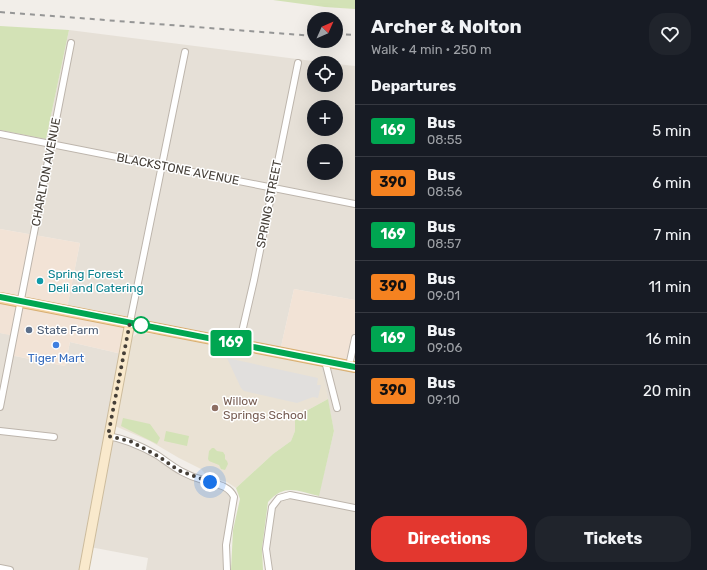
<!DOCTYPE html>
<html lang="en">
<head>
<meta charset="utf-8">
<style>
	:root { --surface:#171b24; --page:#20242c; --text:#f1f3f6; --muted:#9ea1a6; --line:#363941; --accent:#e3372f }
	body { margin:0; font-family:Rubik,sans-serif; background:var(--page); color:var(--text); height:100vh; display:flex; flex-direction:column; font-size:15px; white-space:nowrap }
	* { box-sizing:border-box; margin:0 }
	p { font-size:13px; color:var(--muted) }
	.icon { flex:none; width:22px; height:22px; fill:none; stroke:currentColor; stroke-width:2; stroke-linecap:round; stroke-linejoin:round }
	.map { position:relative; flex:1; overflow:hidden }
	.drawer { display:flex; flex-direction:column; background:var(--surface); width:352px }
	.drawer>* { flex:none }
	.badge { padding:0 8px; border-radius:3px; font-size:14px; line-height:26px }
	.needle { width:26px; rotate:45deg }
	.fabs { position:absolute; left:307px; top:12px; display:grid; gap:8px }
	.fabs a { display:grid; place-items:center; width:36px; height:36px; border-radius:50%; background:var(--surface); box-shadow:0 4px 16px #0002; font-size:20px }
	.you { position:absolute; width:20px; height:20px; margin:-10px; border:3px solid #fff; border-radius:50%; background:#1a73e8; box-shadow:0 0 0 6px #1a73e833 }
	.map>.badge { position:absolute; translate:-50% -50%; box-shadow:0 0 0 2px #fff }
	h2 { padding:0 16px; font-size:15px; line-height:36px }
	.round { display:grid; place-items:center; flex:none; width:42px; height:42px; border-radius:16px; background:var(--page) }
	.overview { display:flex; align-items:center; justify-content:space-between; height:68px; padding:0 16px }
	h1 { font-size:19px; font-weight:700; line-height:30px }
	.button { display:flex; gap:8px; margin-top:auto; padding:8px 16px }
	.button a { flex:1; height:46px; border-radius:16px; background:var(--accent); color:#fff; font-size:16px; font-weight:700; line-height:46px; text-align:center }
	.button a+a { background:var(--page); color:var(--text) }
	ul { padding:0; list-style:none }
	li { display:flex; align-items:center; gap:12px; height:52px; padding:0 16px; border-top:1px solid var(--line) }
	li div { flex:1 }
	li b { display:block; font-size:15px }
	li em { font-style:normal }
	li .badge { min-width:44px; font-weight:700; text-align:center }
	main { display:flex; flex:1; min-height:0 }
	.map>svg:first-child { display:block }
</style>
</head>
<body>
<main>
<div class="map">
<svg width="355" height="570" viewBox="0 0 355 570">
	<rect width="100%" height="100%" fill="#f2eee9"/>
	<g fill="#e6e0d7" fill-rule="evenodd">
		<path d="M69 30 328 63H314V85H336V64L355 66V300L294 289 280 351 67 308 80 243 0 229V130L46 139ZM314 107H336V129H314ZM314 151H336V173H314Z"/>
		<polygon points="0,333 14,335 10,355 65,366 70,342 122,354 80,570 0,570"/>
		<polygon points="320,362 355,370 355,570 271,570 268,550 274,508 281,499 291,497 317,502 334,431"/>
		<polygon points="110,434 136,442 179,469 200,478 229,486 234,491 236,497 229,538 228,570 146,570 148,558 90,547"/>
	</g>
	<g fill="#f2e3d6">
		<polygon points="0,229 80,243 67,308 0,296"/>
		<polygon points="294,289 355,300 355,335 350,364 280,351"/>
		<polygon points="0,299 128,323 122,354 70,342 65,366 10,355 14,336 0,333"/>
	</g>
	<polygon fill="#eae2d4" points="138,333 164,335 321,365 328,399 295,417 295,431 291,441 273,454 236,488 227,482 207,476 201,469 179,458 150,441 115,426 132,339 134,336"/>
	<g fill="#d3e2b6">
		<polygon points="273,0 355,0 355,9 325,7"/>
		<polygon points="0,26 69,30 46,139 0,130"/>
		<path d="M328 399 334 431 319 496C297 491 285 483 268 502L262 548 263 570H231L233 530 240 499 236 488 273 454 291 441 295 431V417Z"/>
		<polygon points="123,418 150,424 160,438 157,444 121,426"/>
		<polygon points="166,431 189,436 187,446 164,441"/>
		<polygon points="212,448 214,448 217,451 223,452 225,455 225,459 227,461 228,464 225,470 221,469 219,465 209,461 208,459 209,451"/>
	</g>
	<polygon fill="#e1dfdd" points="227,358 318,378 317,385 321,385 318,398 313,397 297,403 244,391 241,388"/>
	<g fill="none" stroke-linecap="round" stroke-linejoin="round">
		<g stroke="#bdb5ac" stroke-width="8">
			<g id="street">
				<polyline points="0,134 355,204"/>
				<polyline points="130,322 185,52"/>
				<polyline points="239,345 254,280 298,63"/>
				<polyline points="325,361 337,408"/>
				<polyline points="349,366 355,338"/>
				<polyline points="0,407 71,43"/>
				<polyline points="0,431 54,437"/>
				<path d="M108 436C126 439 141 446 157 455 173 466 183 475 203 480 215 484 229 485 234 497L226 545 227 570"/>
				<polyline points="0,568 10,570"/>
				<polyline points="269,570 266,549 272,507 279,498 290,495 355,508"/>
			</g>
		</g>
		<g stroke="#cdbc9d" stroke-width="11">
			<polyline id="secondary" points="84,570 130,322"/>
		</g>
		<g stroke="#d7ae72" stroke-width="12">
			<polyline id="primary" points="0,298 355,367"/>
		</g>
		<use href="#street" stroke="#fff" stroke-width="6"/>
		<use href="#secondary" stroke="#f9e9cc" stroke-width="9"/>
		<use href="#primary" stroke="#f4d3a0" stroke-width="10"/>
		<g stroke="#969696" stroke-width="2" stroke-dasharray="5 5" stroke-linecap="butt">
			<polyline points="0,12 314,36"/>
			<polyline points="336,34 355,35"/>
		</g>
	</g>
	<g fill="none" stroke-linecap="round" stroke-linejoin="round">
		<g stroke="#fff" stroke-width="9">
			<polyline id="line" points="0,297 355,367"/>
		</g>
		<use href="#line" stroke="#00a651" stroke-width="6"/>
		<polyline stroke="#453f38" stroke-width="4" stroke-dasharray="0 7.2" points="141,325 130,322 108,436 130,441 158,456 178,470 210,482"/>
	</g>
	<circle fill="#0f9aa8" stroke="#fff" stroke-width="1.5" cx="40" cy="281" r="4"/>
	<circle fill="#fff" stroke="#00a651" stroke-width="2" cx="141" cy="325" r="8"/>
	<circle fill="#5c6f8a" stroke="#fff" stroke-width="1.5" cx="29" cy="330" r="4"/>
	<circle fill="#3f7fe0" stroke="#fff" stroke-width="1.5" cx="56" cy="345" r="4"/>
	<circle fill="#8d6e63" stroke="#fff" stroke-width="1.5" cx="215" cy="408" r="4"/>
	<g text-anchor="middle" stroke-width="3" stroke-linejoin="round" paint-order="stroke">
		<g font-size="12" fill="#453f38" stroke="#fff">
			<text transform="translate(178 169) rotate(11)" y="4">BLACKSTONE AVENUE</text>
			<text transform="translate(46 172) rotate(-79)" y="4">CHARLTON AVENUE</text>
			<text transform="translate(269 204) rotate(-79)" y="4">SPRING STREET</text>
		</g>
		<g font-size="12" fill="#0d838f" stroke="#fff" text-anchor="start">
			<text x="48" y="278">Spring Forest<tspan x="48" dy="14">Deli and Catering</tspan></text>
		</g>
		<g font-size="12" fill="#4e5e75" stroke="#fff" text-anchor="start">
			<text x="37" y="334">State Farm</text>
		</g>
		<g font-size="12" fill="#366cbe" stroke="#fff">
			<text x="56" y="362">Tiger Mart</text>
		</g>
		<g font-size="12" fill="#785e54" stroke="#fff" text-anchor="start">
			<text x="223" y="405">Willow<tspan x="223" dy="14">Springs School</tspan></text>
		</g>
	</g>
</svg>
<div class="fabs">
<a><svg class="needle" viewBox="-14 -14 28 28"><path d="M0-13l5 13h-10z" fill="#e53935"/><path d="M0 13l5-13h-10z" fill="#9ea1a6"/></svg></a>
<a><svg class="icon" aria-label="locate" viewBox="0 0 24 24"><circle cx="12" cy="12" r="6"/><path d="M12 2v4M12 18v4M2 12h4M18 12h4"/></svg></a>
<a>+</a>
<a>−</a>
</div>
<div class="you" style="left:210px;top:482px"></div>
<b class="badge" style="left:231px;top:343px;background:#00a651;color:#fff">169</b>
</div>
<section class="drawer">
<div class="overview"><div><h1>Archer &amp; Nolton</h1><p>Walk · 4 min · 250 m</p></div><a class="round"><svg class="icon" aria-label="heart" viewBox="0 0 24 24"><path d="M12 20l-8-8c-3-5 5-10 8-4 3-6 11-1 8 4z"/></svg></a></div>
<h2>Departures</h2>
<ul>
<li><span class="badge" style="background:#00a651;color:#fff">169</span><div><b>Bus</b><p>08:55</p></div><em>5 min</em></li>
<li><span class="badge" style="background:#f58220;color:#111">390</span><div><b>Bus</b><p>08:56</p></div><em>6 min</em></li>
<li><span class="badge" style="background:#00a651;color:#fff">169</span><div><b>Bus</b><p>08:57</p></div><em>7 min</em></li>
<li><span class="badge" style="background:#f58220;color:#111">390</span><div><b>Bus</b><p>09:01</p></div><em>11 min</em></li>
<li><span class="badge" style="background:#00a651;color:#fff">169</span><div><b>Bus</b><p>09:06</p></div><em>16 min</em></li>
<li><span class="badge" style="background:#f58220;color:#111">390</span><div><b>Bus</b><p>09:10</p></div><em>20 min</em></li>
</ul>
<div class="button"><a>Directions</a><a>Tickets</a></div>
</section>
</main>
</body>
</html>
